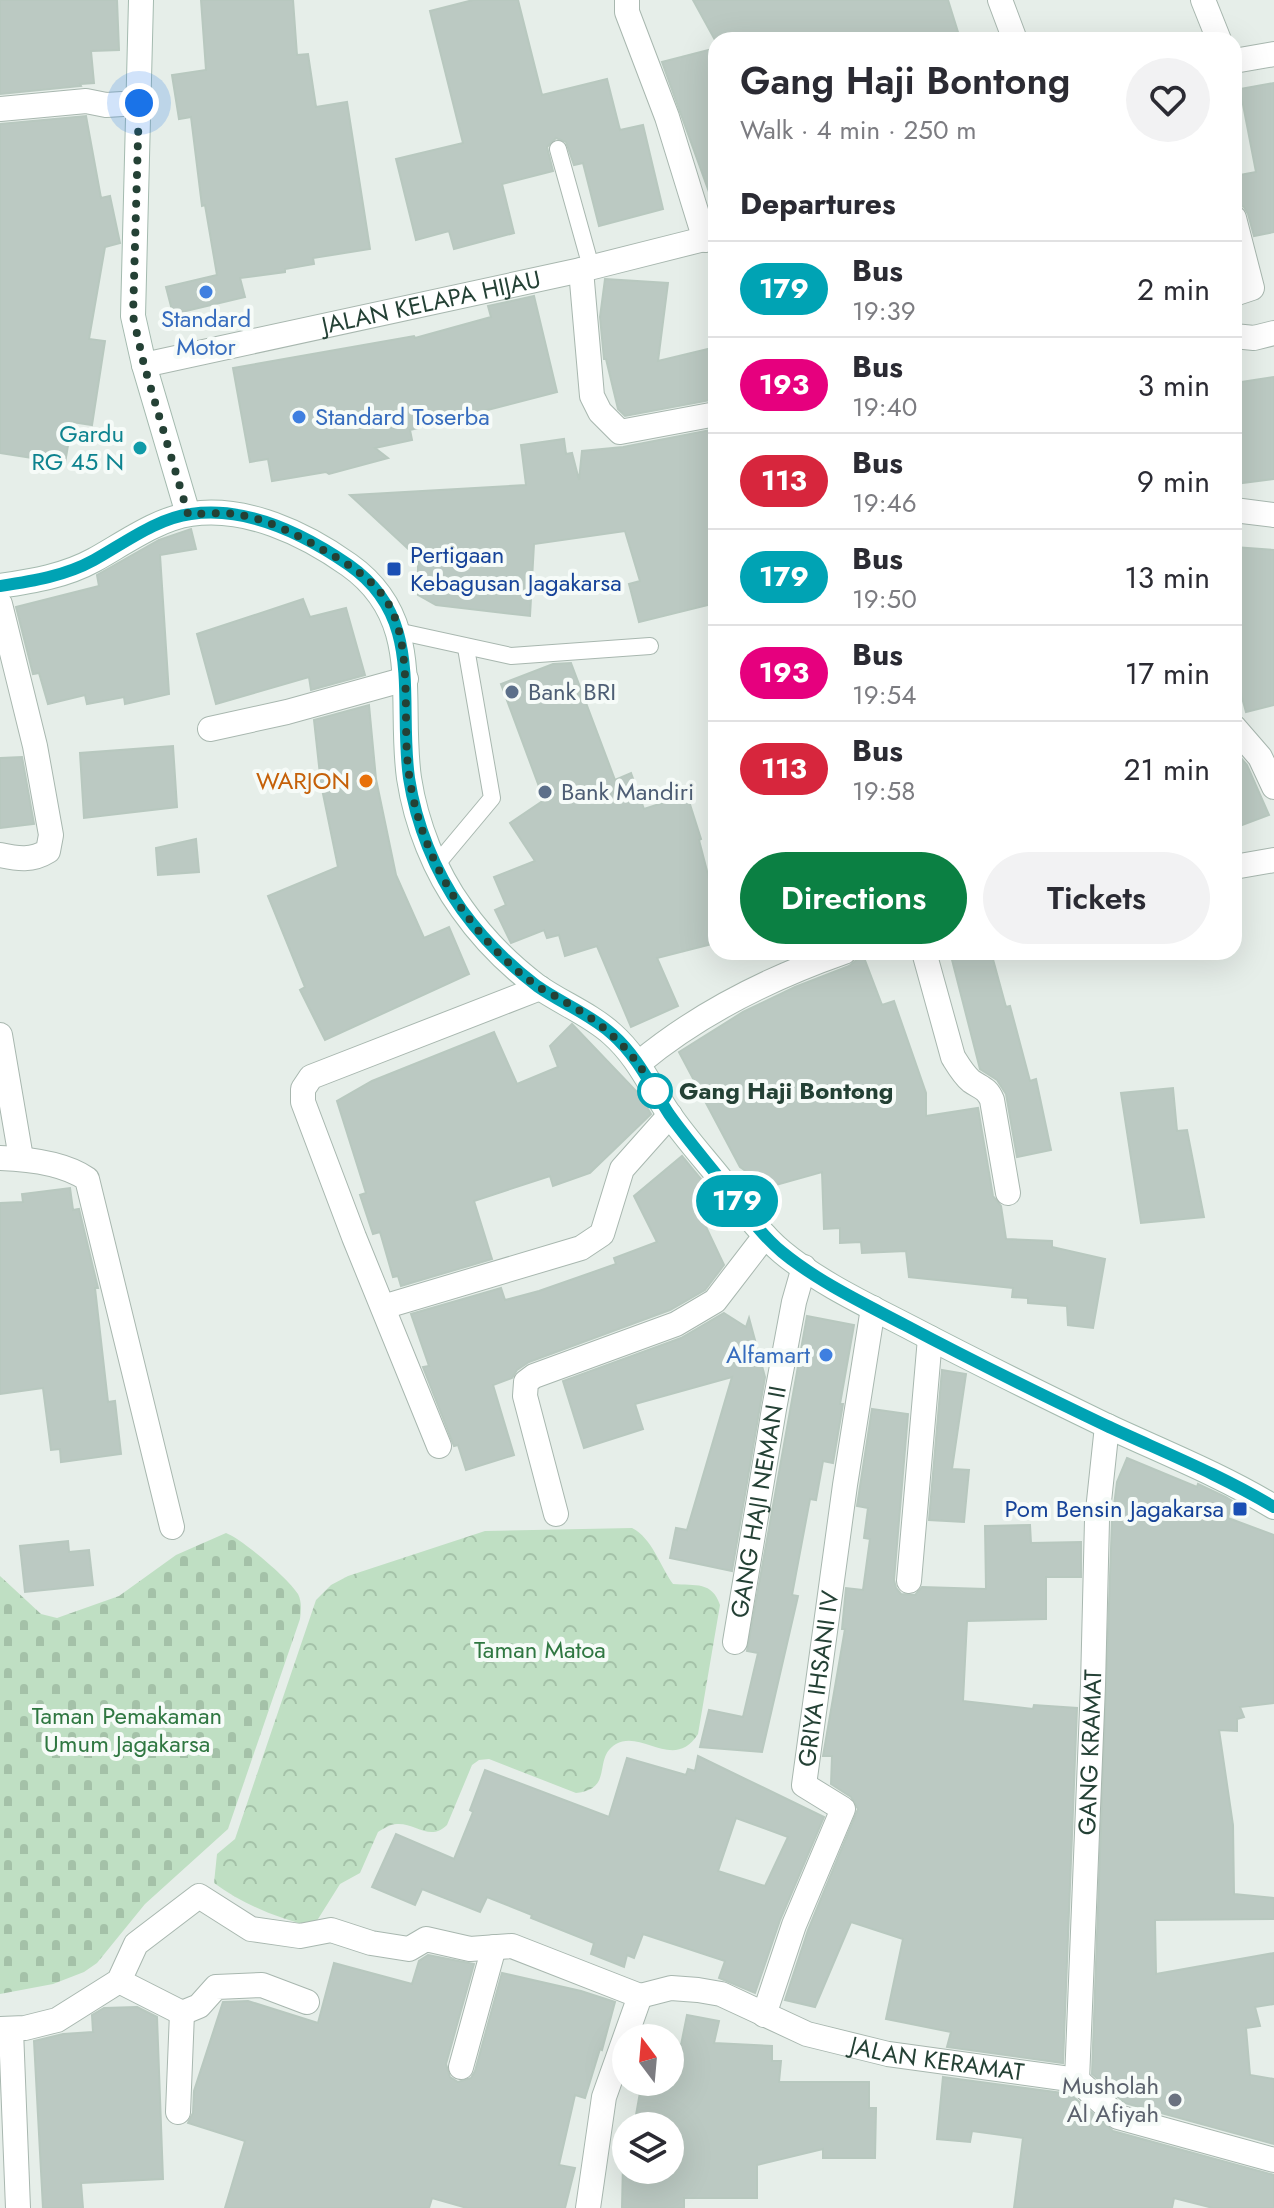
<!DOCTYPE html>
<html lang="en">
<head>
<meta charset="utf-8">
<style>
	:root { --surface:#fff; --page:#f2f2f3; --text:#2b2b33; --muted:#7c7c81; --line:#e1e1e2; --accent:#0b8043 }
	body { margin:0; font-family:Jost,sans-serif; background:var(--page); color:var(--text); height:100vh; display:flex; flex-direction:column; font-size:30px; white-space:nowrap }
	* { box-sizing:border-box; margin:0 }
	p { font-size:26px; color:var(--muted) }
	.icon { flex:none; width:44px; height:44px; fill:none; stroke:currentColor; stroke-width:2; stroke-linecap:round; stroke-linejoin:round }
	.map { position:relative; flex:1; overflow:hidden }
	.details { position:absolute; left:708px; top:32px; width:534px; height:928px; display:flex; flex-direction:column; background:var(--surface); border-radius:24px; box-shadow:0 8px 32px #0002 }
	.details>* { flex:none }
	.badge { padding:0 16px; border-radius:26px; font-size:28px; line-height:52px }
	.needle { width:52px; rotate:344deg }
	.controls { position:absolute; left:612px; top:2024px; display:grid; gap:16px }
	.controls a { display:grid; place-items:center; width:72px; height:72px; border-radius:50%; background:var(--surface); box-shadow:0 8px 32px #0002; font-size:40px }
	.you { position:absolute; width:40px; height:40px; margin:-20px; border:6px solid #fff; border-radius:50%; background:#1a73e8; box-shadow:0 0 0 12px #1a73e833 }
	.map>.badge { position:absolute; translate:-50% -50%; box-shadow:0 0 0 4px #fff }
	h2 { padding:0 32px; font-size:30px; line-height:72px }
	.round { display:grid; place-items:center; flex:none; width:84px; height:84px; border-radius:42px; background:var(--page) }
	.headline { display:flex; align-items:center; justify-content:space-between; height:136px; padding:0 32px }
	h1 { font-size:38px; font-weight:600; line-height:60px }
	.primary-button { display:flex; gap:16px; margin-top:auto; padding:16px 32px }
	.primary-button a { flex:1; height:92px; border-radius:48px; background:var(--accent); color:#fff; font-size:32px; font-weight:600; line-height:92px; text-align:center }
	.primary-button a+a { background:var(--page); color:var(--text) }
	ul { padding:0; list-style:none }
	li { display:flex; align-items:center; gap:24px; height:96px; padding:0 32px; border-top:2px solid var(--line) }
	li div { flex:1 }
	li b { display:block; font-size:30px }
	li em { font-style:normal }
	li .badge { min-width:88px; font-weight:700; text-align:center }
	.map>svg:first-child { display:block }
</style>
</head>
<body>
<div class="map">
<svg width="1274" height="2208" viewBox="0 0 1274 2208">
	<defs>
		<pattern id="cemetery-stones" width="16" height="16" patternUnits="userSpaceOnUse" patternTransform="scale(2)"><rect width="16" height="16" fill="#bfdfc3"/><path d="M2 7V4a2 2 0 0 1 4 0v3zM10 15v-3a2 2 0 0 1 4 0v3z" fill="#a4c1a8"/></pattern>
		<pattern id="park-crowns" width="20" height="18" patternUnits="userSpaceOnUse" patternTransform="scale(2)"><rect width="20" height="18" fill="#bfdfc3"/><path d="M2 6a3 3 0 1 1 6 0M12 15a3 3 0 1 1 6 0" fill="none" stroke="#a4c1a8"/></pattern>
	</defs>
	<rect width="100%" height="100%" fill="#e6eee9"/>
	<path fill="url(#cemetery-stones)" d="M226 1533C242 1539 289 1579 298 1594 302 1602 301 1610 300 1619L228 1829 145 1904 97 1963 84 1972 53 1984 0 1994V1576L41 1614 57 1618 119 1596 176 1555Z"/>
	<path fill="url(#park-crowns)" d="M632 1528C652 1538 660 1566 673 1584 696 1586 712 1581 720 1605L698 1734C674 1772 642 1729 616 1744 592 1758 615 1789 576 1793L489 1759 479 1760 472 1765 447 1825C430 1842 416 1823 397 1824 390 1824 383 1829 378 1832L360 1873 340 1884 313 1927C277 1918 244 1905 214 1883L217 1854 235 1839 316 1600 331 1585 348 1576 485 1531Z"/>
	<g fill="#bbc9c2" stroke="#b8c8bf" stroke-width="2" fill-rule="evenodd">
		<polygon points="0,0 117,0 119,50 91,51 94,83 80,84 81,86 0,94"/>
		<polygon points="201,0 293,0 297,55 308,54 316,107 347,102 370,249 313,258 314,264 285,269 285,272 240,278 245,297 173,314 166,287 217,275 205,205 202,206 191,117 179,119 172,75 206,70"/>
		<polygon points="473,0 518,0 542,95 607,79 620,130 643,125 663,209 599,226 583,163 574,165 566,142 556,138 547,147 553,171 502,184 514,233 454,249 449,231 416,240 396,159 463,143 430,11"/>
		<polygon points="693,0 948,0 958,32 935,40 715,40"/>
		<polygon points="716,48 716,202 713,203 662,62"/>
		<polygon points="1274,83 1274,232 1254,236 1248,214 1244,207 1236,203 1234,194 1234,176 1256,172 1240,89"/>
		<polygon points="86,116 101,198 110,196 120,243 105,247 89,339 105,341 92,425 72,422 65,463 0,453 0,124"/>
		<polygon points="605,279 668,283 658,361 716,347 716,399 625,416 618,409 606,359 604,359 600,317"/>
		<polygon points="534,296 557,392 410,430 412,440 375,448 388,458 329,474 326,472 272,481 268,459 250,462 233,368 414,336 415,338 491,317 488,306"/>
		<polygon points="1274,377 1274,479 1234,484 1234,383"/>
		<polygon points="716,429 716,603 639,622 629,584 640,581 625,531 534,544 530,616 436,605 418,595 418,558 350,495 526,485 521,445 564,439 566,454 572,453 579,480 582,451 623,447"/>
		<polygon points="191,529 196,549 160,555 169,694 125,704 124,697 87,704 85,695 48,704 39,673 33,674 16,607 99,586 97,575 159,540"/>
		<polygon points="1234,547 1274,550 1274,705 1246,712 1234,668"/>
		<polygon points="303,599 310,617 346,608 365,675 311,690 309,677 216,704 197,634"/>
		<polygon points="571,663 615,780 631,773 644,809 687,795 701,839 699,840 716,906 716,943 657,958 678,1006 631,1027 597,946 565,956 559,935 547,938 544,930 511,943 495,910 506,905 494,877 535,861 510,823 544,800 501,684 553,664"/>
		<polygon points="369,705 376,779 396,875 424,938 449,927 469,974 325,1040 300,990 305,987 268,896 338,867 321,784 314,720"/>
		<polygon points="173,746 177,807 84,818 80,753"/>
		<polygon points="1234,750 1247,765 1269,815 1234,828"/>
		<polygon points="22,757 34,824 0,828 0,758"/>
		<polygon points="196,839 199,872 158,875 156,848"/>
		<polygon points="950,952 991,952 1006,1007 1010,1006 1030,1081 1036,1079 1051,1150 1017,1157 1006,1094 997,1080 980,1069"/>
		<polygon points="863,955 882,1005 894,1001 926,1093 926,1116 978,1108 993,1196 1001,1206 1006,1239 1052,1241 1052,1247 1105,1259 1093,1328 1068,1325 1067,1306 1028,1303 1028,1298 1012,1297 1013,1288 909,1277 906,1251 862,1253 861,1242 840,1243 840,1228 824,1229 822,1172 769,1187 740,1167 679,1052 743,1012 795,987 849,966"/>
		<polygon points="572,1024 639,1094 651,1114 590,1173 553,1186 550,1176 474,1201 492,1259 401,1286 398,1276 393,1277 380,1232 373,1234 360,1195 366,1193 337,1101 372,1081 494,1032 517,1084 558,1067 550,1046"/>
		<polygon points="1173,1088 1177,1131 1187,1130 1204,1217 1141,1223 1121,1093"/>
		<polygon points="682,1156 714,1195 698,1210 724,1265 705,1290 670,1310 529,1362 517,1370 512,1378 493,1385 514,1455 466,1470 458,1445 454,1446 423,1367 429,1366 411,1314 501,1288 505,1300 539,1291 616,1264 614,1258 657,1242 634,1196"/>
		<polygon points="70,1188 73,1210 79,1209 98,1288 95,1288 108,1402 115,1401 121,1454 61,1462 60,1449 51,1450 43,1388 0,1394 0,1203 23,1202 22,1194"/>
		<polygon points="724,1313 746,1327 749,1318 765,1377 732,1571 670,1558 676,1528 687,1530 732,1377 635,1404 643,1429 584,1448 563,1381 681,1338"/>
		<polygon points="807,1316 854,1325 840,1404 843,1404 833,1463 823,1461 816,1500 810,1499 792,1595 798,1596 762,1752 700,1747 709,1710 743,1717 758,1653 747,1651"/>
		<polygon points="942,1370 966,1374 952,1469 969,1470 964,1522 929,1520"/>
		<polygon points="872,1409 908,1414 894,1580 896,1588 901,1594 915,1595 922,1587 986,1589 985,1526 1030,1525 1031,1543 1081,1542 1081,1577 1046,1577 1046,1619 967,1621 963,1701 1033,1709 1034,1705 1077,1708 1063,2063 947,2047 951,2032 886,2019 903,1939 851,1922 815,2007 785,2000 808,1930 858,1809 851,1797 831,1784 832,1756 823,1756 845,1629 842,1629 846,1588 863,1590 870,1539 864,1538 868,1508 857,1506"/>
		<polygon points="1127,1458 1197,1487 1198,1484 1226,1497 1232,1501 1228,1518 1274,1535 1274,1703 1240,1707 1244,1717 1237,1719 1237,1731 1219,1730 1233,1825 1234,1894 1274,1898 1274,1919 1155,1920 1156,1974 1274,1953 1274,2004 1255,2007 1260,2026 1246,2028 1250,2075 1274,2079 1274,2144 1125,2103 1092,2074 1112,1521 1117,1482"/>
		<polygon points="68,1541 69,1552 89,1550 93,1585 25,1592 20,1546"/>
		<path d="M698 1756 824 1817 780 1920 755 1993 719 1978 725 1961 643 1934 634 1958 627 1955 624 1967 591 1954 594 1943 531 1918 532 1915 487 1897 480 1912 422 1889 415 1905 372 1887 396 1834 454 1859 473 1812 470 1810 485 1770 609 1817 627 1758 686 1775 688 1769 695 1771ZM736 1818 788 1837 765 1886 718 1871Z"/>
		<polygon points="428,1955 474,1964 446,2064 450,2077 458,2082 471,2078 475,2071 502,1973 581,1991 615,2002 602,2050 600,2049 585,2098 575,2095 559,2165 575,2168 565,2208 467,2208 432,2198 429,2208 225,2208 245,2141 188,2123 193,2113 194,2091 223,2002 248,2001 318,2023 334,1963 412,1984 419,1961"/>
		<polygon points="137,2007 157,2017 163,2179 81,2183 83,2208 43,2208 34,2041 63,2034 93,2032 92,2015 104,2008"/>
		<polygon points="687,2015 719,2021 714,2043 772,2046 772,2061 781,2061 779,2082 869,2082 869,2108 876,2108 875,2158 823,2158 823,2149 757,2165 757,2198 684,2198 684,2208 622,2208 623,2162 626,2162 626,2170 670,2170 670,2126 634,2126 641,2087 657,2090 658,2082 670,2082 670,2043 681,2045"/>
		<polygon points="943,2077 1070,2094 1113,2131 1274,2175 1274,2208 1213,2208 1174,2198 1172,2208 1014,2208 1023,2138 972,2131 970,2142 937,2139"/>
	</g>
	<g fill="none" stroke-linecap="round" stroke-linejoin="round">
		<g stroke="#a8b7af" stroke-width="18">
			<g id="service">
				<polyline points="558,149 591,267"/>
				<polyline points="397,631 511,656 650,646"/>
				<polyline points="436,865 492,798 466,648"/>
			</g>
		</g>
		<g stroke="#a8b7af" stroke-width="26">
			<g id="minor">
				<polyline points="627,0 627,12 667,117 705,240"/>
				<polyline points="1000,0 1015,40"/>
				<polyline points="1203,0 1219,40"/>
				<polyline points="0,109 86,101 106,105 139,103"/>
				<polyline points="1234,218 1252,288 1234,294"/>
				<polyline points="581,270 592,396 600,412 620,432 716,414"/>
				<polyline points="1234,336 1254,338 1274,333"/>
				<polyline points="1234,510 1274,515"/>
				<path d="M0 604 35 746 51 835 48 851C32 861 18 859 0 855"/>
				<polyline points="1234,727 1260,757 1274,787"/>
				<polyline points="210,729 287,712 406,679"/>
				<polyline points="1234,867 1274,860"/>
				<path d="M924 952 953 1057C958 1065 963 1074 971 1081 981 1088 987 1088 992 1100L1008 1193"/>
				<polyline points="0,1035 21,1158"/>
				<path d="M639 1063C699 1013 770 978 844 952"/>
				<path d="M0 1158C28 1159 64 1163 87 1179L172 1527"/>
				<polyline points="383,1307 581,1248 602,1234 622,1169 670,1115"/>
				<polyline points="439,1446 354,1237 303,1102 303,1089 311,1077 540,988"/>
				<polyline points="556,1514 525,1396 526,1382 534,1376 676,1324 715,1301 765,1236"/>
				<polyline points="909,1581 930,1338"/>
				<path id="s1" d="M735 1642 774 1409 794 1302 804 1267"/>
				<polyline points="119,1981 182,2013 199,2006 216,1987 262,1985 307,2002"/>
				<path id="s2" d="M640 1996 671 1988 698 1990 721 1994 807 2034 888 2054 1077 2080 1118 2117 1274 2160"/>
				<path id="s3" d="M764 2015 794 1925 843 1809 804 1785 845 1485 873 1308"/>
				<polyline points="0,2029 25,2028 57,2020 119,1981 136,1944 199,1896 251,1929 300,1936 331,1930 371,1943 409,1949 426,1939 470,1949 512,1946 640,1996"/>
				<polyline points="11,2030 18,2208"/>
				<polyline points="461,2067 494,1947"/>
				<path id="s4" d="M1077 2080 1093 1685 1097 1520 1107 1426"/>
				<polyline points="178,2112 182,2013"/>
				<polyline points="588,2208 604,2097 640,1996"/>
			</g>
		</g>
		<g stroke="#a8b7af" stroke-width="26">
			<g id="tertiary">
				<polyline points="1234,61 1274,54"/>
				<path id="s5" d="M144 365 581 270 716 236"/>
			</g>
		</g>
		<g stroke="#a4baaf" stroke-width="26">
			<g id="secondary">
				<polyline points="141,0 133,316 144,365 188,514"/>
				<path d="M0 586C33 581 65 576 94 560 123 544 157 519 191 514 246 506 304 533 349 565 425 619 398 699 409 778 416 824 435 872 462 909 483 939 508 964 537 986 561 1003 590 1014 612 1034 638 1057 650 1086 669 1114 684 1136 702 1156 719 1177 739 1203 757 1231 782 1252 819 1283 871 1307 913 1329 976 1362 1041 1394 1105 1425 1163 1452 1219 1474 1274 1507"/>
			</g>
		</g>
		<use href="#service" stroke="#fff" stroke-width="16"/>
		<use href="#minor" stroke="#fff" stroke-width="24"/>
		<use href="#tertiary" stroke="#fff" stroke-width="24"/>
		<use href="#secondary" stroke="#fff" stroke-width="24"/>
	</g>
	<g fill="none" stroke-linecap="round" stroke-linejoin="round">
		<g stroke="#fff" stroke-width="18">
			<path id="line" d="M0 586C33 581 65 576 94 560 123 544 157 518 191 514 247 506 304 534 349 565 425 618 398 699 409 778 416 824 435 872 462 910 483 939 508 964 537 986 561 1003 590 1014 612 1034 638 1057 651 1086 669 1114 686 1138 706 1161 724 1184 743 1208 759 1233 782 1252 817 1281 865 1304 905 1325 971 1360 1038 1393 1105 1425 1163 1452 1219 1474 1274 1507"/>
		</g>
		<use href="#line" stroke="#00a3b4" stroke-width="12"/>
		<path stroke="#244135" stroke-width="8" stroke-dasharray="0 14.4" d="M139 103 133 316 144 365 188 514C204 514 221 512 236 514 266 519 294 533 320 548 346 563 374 578 389 605 411 644 404 710 407 754 410 807 430 862 460 906 481 937 509 967 540 988 549 993 558 997 567 1003 604 1024 635 1052 655 1091"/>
	</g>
	<g fill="#3f7fe0" stroke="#f6fbf8" stroke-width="3">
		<circle cx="206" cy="292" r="8"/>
		<circle cx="299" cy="417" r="8"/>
		<circle cx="826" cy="1355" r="8"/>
	</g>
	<circle fill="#0f9aa8" stroke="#f6fbf8" stroke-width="3" cx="140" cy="448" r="8"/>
	<g fill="#1a4fb4" stroke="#f6fbf8" stroke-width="3">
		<rect x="386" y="561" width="16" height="16" rx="4"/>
		<rect x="1232" y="1501" width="16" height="16" rx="4"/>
	</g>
	<g fill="#5c6f8a" stroke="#f6fbf8" stroke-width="3">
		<circle cx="512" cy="692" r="8"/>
		<circle cx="545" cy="792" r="8"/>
	</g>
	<circle fill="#e8710a" stroke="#f6fbf8" stroke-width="3" cx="366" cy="781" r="8"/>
	<circle fill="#fff" stroke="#00a3b4" stroke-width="4" cx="655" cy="1091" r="16"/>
	<circle fill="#6b7280" stroke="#f6fbf8" stroke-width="3" cx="1175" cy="2100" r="8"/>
	<g text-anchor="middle" stroke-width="8" stroke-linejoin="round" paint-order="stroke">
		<g font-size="24" fill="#244135" stroke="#f6fbf8">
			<text dy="8" stroke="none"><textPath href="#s5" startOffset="294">JALAN KELAPA HIJAU</textPath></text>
			<text dy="8" stroke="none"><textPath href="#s1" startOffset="142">GANG HAJI NEMAN II</textPath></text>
			<text dy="8" stroke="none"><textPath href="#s3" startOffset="374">GRIYA IHSANI IV</textPath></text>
			<text dy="8" stroke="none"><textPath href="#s4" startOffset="328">GANG KRAMAT</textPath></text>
			<text dy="8" stroke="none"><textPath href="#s2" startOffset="310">JALAN KERAMAT</textPath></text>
		</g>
		<g font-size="24" fill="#366cbe" stroke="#f6fbf8">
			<text x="206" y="327">Standard<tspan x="206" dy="28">Motor</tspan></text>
			<text x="315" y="425" text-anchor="start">Standard Toserba</text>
			<text x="810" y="1363" text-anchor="end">Alfamart</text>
		</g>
		<g font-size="24" fill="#0d838f" stroke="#f6fbf8" text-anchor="end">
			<text x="124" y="442">Gardu<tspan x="124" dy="28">RG 45 N</tspan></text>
		</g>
		<g font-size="24" fill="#164399" stroke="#f6fbf8" text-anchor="start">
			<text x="410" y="563">Pertigaan<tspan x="410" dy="28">Kebagusan Jagakarsa</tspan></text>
			<text x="1224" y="1517" text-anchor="end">Pom Bensin Jagakarsa</text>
		</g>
		<g font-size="24" fill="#4e5e75" stroke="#f6fbf8" text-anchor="start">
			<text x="528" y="700">Bank BRI</text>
			<text x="561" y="800">Bank Mandiri</text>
		</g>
		<g font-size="24" fill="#c56008" stroke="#f6fbf8" text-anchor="end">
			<text x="350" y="789">WARJON</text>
		</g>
		<g font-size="24" font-weight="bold" fill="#244135" stroke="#f6fbf8" text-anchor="start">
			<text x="679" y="1099">Gang Haji Bontong</text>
		</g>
		<g font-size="24" fill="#2f7741" stroke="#f6fbf8">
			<text x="540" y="1658">Taman Matoa</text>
			<text x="127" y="1724">Taman Pemakaman<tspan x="127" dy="28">Umum Jagakarsa</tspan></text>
		</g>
		<g font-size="24" fill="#5b616d" stroke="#f6fbf8" text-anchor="end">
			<text x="1159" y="2094">Musholah<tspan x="1159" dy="28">Al Afiyah</tspan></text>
		</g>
	</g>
</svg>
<div class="controls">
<a><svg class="needle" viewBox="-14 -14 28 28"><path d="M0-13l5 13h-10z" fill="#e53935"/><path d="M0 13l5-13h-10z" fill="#7c7c81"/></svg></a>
<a><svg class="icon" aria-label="layers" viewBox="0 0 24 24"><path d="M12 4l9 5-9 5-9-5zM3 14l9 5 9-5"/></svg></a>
</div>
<div class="you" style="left:139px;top:103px"></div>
<b class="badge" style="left:737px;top:1201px;background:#00a3b4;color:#fff">179</b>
<section class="details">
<div class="headline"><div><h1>Gang Haji Bontong</h1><p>Walk · 4 min · 250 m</p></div><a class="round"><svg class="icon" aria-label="heart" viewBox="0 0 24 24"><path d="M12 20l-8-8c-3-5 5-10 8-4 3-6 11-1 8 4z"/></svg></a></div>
<h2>Departures</h2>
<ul>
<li><span class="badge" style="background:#00a3b4;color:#fff">179</span><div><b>Bus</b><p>19:39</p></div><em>2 min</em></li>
<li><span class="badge" style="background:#e6007e;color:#fff">193</span><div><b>Bus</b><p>19:40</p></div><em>3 min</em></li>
<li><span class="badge" style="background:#d7263d;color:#fff">113</span><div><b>Bus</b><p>19:46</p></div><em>9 min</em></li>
<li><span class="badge" style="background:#00a3b4;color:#fff">179</span><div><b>Bus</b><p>19:50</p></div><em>13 min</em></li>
<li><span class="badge" style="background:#e6007e;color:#fff">193</span><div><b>Bus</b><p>19:54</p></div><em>17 min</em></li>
<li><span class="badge" style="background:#d7263d;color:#fff">113</span><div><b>Bus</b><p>19:58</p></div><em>21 min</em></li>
</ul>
<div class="primary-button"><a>Directions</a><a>Tickets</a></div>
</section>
</div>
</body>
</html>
